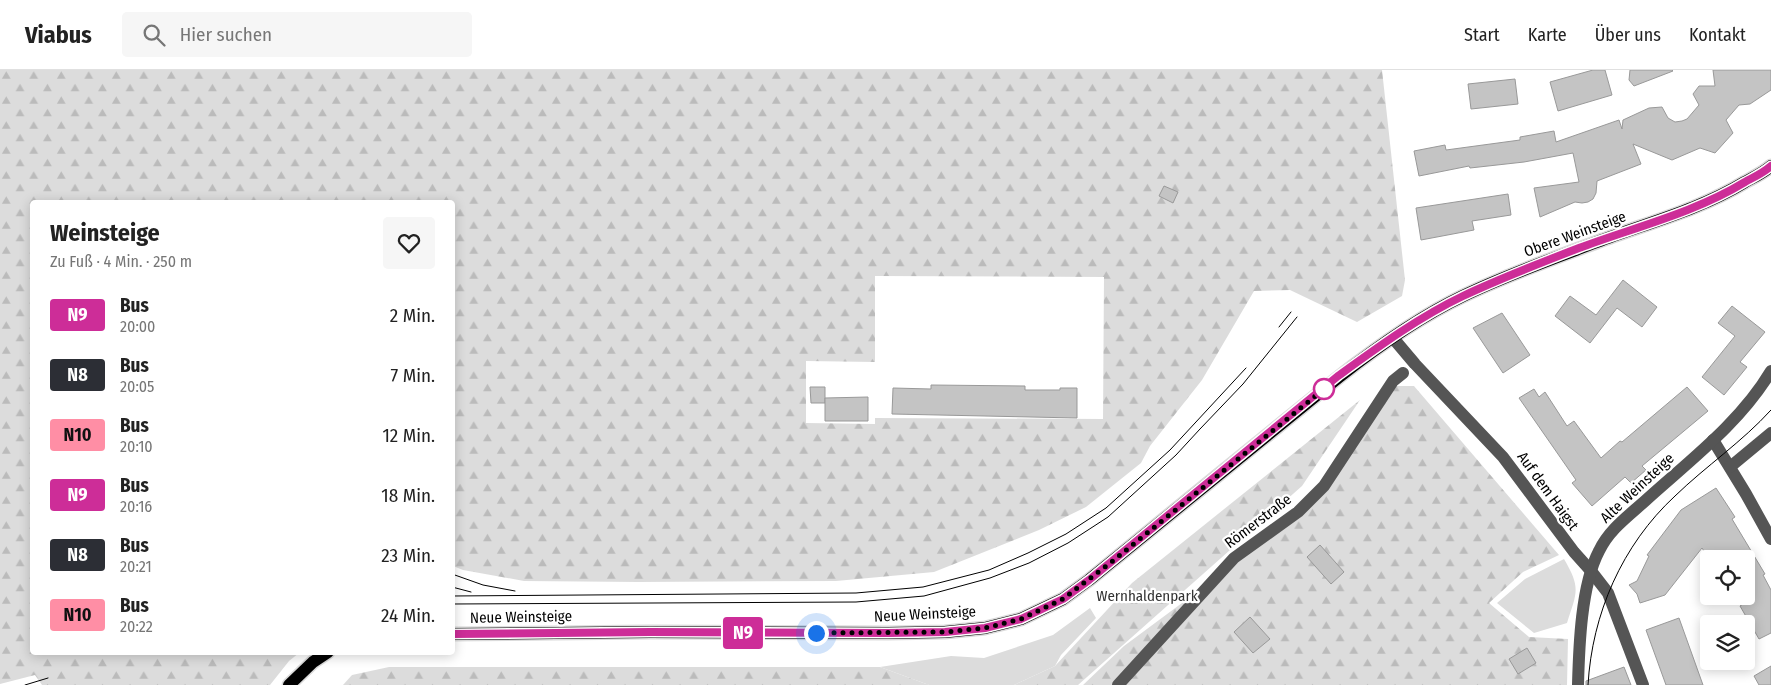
<!DOCTYPE html>
<html lang="de">
<head>
<meta charset="utf-8">
<style>
	:root { --surface:#fff; --page:#f6f6f6; --text:#222; --muted:#767676; --line:#e0e0e0 }
	body { margin:0; font-family:"Fira Sans Condensed",sans-serif; background:var(--page); color:var(--text); height:100vh; display:flex; flex-direction:column; font-size:19px; white-space:nowrap }
	* { box-sizing:border-box; margin:0 }
	p { font-size:16px; color:var(--muted) }
	.icon { flex:none; width:28px; height:28px; fill:none; stroke:currentColor; stroke-width:2; stroke-linecap:round; stroke-linejoin:round }
	.map { position:relative; flex:1; overflow:hidden }
	.side { position:absolute; left:30px; top:130px; width:425px; height:455px; display:flex; flex-direction:column; background:var(--surface); border-radius:5px; box-shadow:0 2px 12px #0003 }
	.side>* { flex:none }
	.badge { padding:0 10px; border-radius:4px; font-size:18px; line-height:32px }
	.fabs { position:absolute; left:1700px; top:480px; display:grid; gap:10px }
	.fabs a { display:grid; place-items:center; width:55px; height:55px; border-radius:5px; background:var(--surface); box-shadow:0 2px 12px #0003; font-size:25px }
	.you { position:absolute; width:25px; height:25px; margin:-12px; border:4px solid #fff; border-radius:50%; background:#1a73e8; box-shadow:0 0 0 8px #1a73e833 }
	.map>.badge { position:absolute; translate:-50% -50%; box-shadow:0 0 0 2px #fff }
	.round { display:grid; place-items:center; flex:none; width:52px; height:52px; border-radius:5px; background:var(--page) }
	.headline { display:flex; align-items:center; justify-content:space-between; height:85px; padding:0 20px }
	h1 { font-size:24px; font-weight:700; line-height:38px }
	ul { padding:0; list-style:none }
	li { display:flex; align-items:center; gap:15px; height:60px; padding:0 20px }
	li div { flex:1 }
	li b { display:block; font-size:19px }
	li em { font-style:normal }
	li .badge { min-width:55px; font-weight:700; text-align:center }
	header { display:flex; align-items:center; gap:30px; box-sizing:border-box; height:70px; padding:0 25px; background:var(--surface); border-bottom:1px solid var(--line) }
	header strong { font-size:24px }
	nav { display:flex; gap:28px; margin-inline-start:auto; font-size:18px }
	.search { width:350px; height:45px; background:var(--page); display:flex; align-items:center; gap:12px; box-sizing:border-box; padding:0 18px; border-radius:5px; color:var(--muted); font-size:19px }
	.map>svg:first-child { display:block }
</style>
</head>
<body>
<header>
<strong>Viabus</strong>
<div class="search"><svg class="icon" aria-label="search" viewBox="0 0 24 24"><circle cx="10" cy="10" r="6"/><path d="M15 15l6 6"/></svg>Hier suchen</div>
<nav><a>Start</a><a>Karte</a><a>Über uns</a><a>Kontakt</a></nav>
</header>
<div class="map">
<svg width="1771" height="615" viewBox="0 0 1771 615">
	<defs>
		<pattern id="forest-firs" width="22" height="20" patternUnits="userSpaceOnUse" patternTransform="scale(1.25)"><rect width="22" height="20" fill="#dcdcdc"/><path d="M5 1l3.5 6h-7zM16 11l3.5 6h-7z" fill="#bbb"/></pattern>
	</defs>
	<rect width="100%" height="100%" fill="#fff"/>
	<g fill="url(#forest-firs)" fill-rule="evenodd">
		<path d="M0 0H1382L1405 210 1402 226 1357 252 1290 220 1254 221 1202 310 1150 376 1141 393 1086 437 1039 460 934 502 836 511 638 512 524 511 463 500 453 496 452 132H32V582L299 583 289 591 270 615H42L35 605 0 614ZM875 206 1104 207 1103 349 875 348V354L806 353V291L875 292Z"/>
		<polygon points="1393,316 1414,316 1559,485 1523,502 1489,533 1529,567 1568,569 1567,615 1083,615 1124,576 1306,441"/>
		<polygon points="1360,330 1302,416 1078,615 1014,615 1055,596 1132,513"/>
		<polygon points="389,597 880,597 929,615 343,615 352,605"/>
	</g>
	<g fill="#dcdcdc">
		<path d="M1564 489C1581 518 1577 522 1567 553L1534 563 1497 533 1525 509Z"/>
		<polygon points="1090,538 1096,548 1061,585 1055,596 1014,615 929,615 880,597 951,586 984,588 1053,565"/>
	</g>
	<g fill="#c4c4c4" stroke="#999">
		<polygon points="1593,0 1605,0 1612,25 1558,41 1550,12"/>
		<polygon points="1630,0 1672,0 1673,1 1634,16 1629,10"/>
		<polygon points="1713,0 1771,0 1771,20 1750,34 1739,35 1726,50 1733,63 1715,83 1700,78 1672,90 1633,74 1641,94 1597,111 1596,123 1593,129 1588,132 1582,133 1575,132 1540,147 1534,118 1579,112 1573,83 1524,92 1470,98 1469,96 1419,106 1414,81 1445,75 1446,80 1520,70 1520,67 1554,61 1556,72 1619,50 1622,59 1623,50 1649,38 1662,37 1668,48 1675,52 1682,51 1687,49 1699,35 1693,24 1699,16 1715,16"/>
		<polygon points="1515,9 1518,34 1471,39 1468,14"/>
		<polygon points="1164,116 1178,122 1173,133 1159,126"/>
		<polygon points="1508,124 1511,145 1472,151 1474,160 1421,170 1416,138"/>
		<polygon points="1623,210 1657,237 1642,257 1617,238 1590,273 1555,246 1570,226 1596,245"/>
		<polygon points="1732,236 1765,262 1740,292 1747,297 1724,325 1702,307 1735,266 1718,253"/>
		<polygon points="1502,243 1530,285 1503,303 1473,258"/>
		<polygon points="931,315 1025,316 1025,320 1060,320 1060,318 1077,318 1077,348 892,344 893,318 931,319"/>
		<polygon points="810,317 825,317 825,333 811,333"/>
		<polygon points="1687,317 1708,341 1642,396 1646,400 1631,413 1625,407 1592,436 1572,413 1576,410 1519,328 1534,319 1539,327 1545,322 1567,356 1574,351 1601,388 1620,371 1622,372"/>
		<polygon points="868,327 868,351 825,351 825,328"/>
		<polygon points="1716,418 1735,447 1732,449 1765,504 1763,505 1771,520 1771,563 1759,569 1740,536 1746,532 1746,489 1709,489 1702,478 1665,525 1640,533 1637,524 1629,515 1637,511 1649,486 1647,485 1681,440"/>
		<polygon points="1320,475 1344,502 1331,514 1307,487"/>
		<polygon points="1250,547 1270,569 1253,583 1234,562"/>
		<polygon points="1679,548 1703,615 1666,615 1646,560"/>
		<polygon points="1527,578 1536,593 1518,604 1509,589"/>
		<polygon points="1771,596 1771,615 1759,615 1754,606"/>
		<polygon points="1624,597 1631,615 1586,615 1586,611"/>
	</g>
	<g fill="none" stroke-linecap="round" stroke-linejoin="round">
		<g stroke="#dbdbdb" stroke-width="15">
			<g id="major">
				<path d="M452 564 650 562 888 563 945 562 985 558 1021 549 1063 529 1089 510 1339 307C1377 277 1419 247 1463 226 1506 205 1552 189 1597 172 1647 153 1699 140 1745 112 1754 107 1763 103 1771 96"/>
				<polyline points="289,615 313,592 328,582"/>
			</g>
		</g>
		<g stroke="#555" stroke-width="12">
			<polyline points="1393,268 1415,294 1503,387 1574,482 1591,501 1608,523 1643,615"/>
			<polyline points="1713,370 1746,424 1771,469"/>
			<polyline points="1730,397 1771,363"/>
			<polyline points="1118,615 1234,488 1298,442 1324,416 1393,311 1403,303"/>
			<path d="M1578 615C1579 577 1581 515 1599 481 1609 460 1627 447 1645 431 1689 391 1740 353 1771 301"/>
		</g>
		<use href="#major" stroke="#000" stroke-width="12"/>
		<g stroke="#000" stroke-width="1">
			<polyline points="1279,257 1291,242"/>
			<polyline points="452,504 483,515 515,521"/>
			<polyline points="452,517 471,522"/>
			<polyline points="452,526 856,523 923,517 989,500 1028,483 1066,464 1106,438 1170,380 1246,298"/>
			<polyline points="452,534 856,532 924,526 990,508 1029,493 1068,473 1108,447 1176,385 1200,359 1243,314 1297,247"/>
			<polyline points="25,615 48,608"/>
			<path d="M1588 615C1592 544 1622 475 1675 426 1706 396 1742 372 1771 340"/>
		</g>
	</g>
	<g fill="none" stroke-linecap="round" stroke-linejoin="round">
		<g stroke="#fff" stroke-width="11">
			<path id="line" d="M452 564 650 562 888 563 945 562 985 558 1021 549 1063 529 1089 510 1338 306C1378 277 1419 247 1463 226 1501 208 1540 193 1579 178 1635 157 1694 143 1745 112 1754 107 1763 103 1771 96"/>
		</g>
		<use href="#line" stroke="#cd2d98" stroke-width="8"/>
		<polyline stroke="#000" stroke-width="5" stroke-dasharray="0 9" points="816,563 945,562 985,558 1021,549 1063,529 1114,490 1324,319"/>
	</g>
	<circle fill="#fff" stroke="#cd2d98" stroke-width="2.5" cx="1324" cy="319" r="10"/>
	<g text-anchor="middle" stroke-width="4.5" stroke-linejoin="round" paint-order="stroke">
		<g font-size="15" fill="#000" stroke="#fff">
			<text transform="translate(1575 164) rotate(-20)" y="5">Obere Weinsteige</text>
			<text transform="translate(1637 418) rotate(-43)" y="5">Alte Weinsteige</text>
			<text transform="translate(1548 421) rotate(54)" y="5">Auf dem Haigst</text>
			<text transform="translate(1258 451) rotate(-37)" y="5">Römerstraße</text>
			<text transform="translate(925 544) rotate(-3)" y="5">Neue Weinsteige</text>
			<text transform="translate(521 547) rotate(-1)" y="5">Neue Weinsteige</text>
		</g>
		<g font-size="15" fill="#333" stroke="#fff">
			<text x="1147" y="531">Wernhaldenpark</text>
		</g>
	</g>
</svg>
<div class="fabs">
<a><svg class="icon" aria-label="locate" viewBox="0 0 24 24"><circle cx="12" cy="12" r="6"/><path d="M12 2v4M12 18v4M2 12h4M18 12h4"/></svg></a>
<a><svg class="icon" aria-label="layers" viewBox="0 0 24 24"><path d="M12 4l9 5-9 5-9-5zM3 14l9 5 9-5"/></svg></a>
</div>
<div class="you" style="left:816px;top:563px"></div>
<b class="badge" style="left:743px;top:563px;background:#cd2d98;color:#fff">N9</b>
<section class="side">
<div class="headline"><div><h1>Weinsteige</h1><p>Zu Fuß · 4 Min. · 250 m</p></div><a class="round"><svg class="icon" aria-label="heart" viewBox="0 0 24 24"><path d="M12 20l-8-8c-3-5 5-10 8-4 3-6 11-1 8 4z"/></svg></a></div>
<ul>
<li><span class="badge" style="background:#cd2d98;color:#fff">N9</span><div><b>Bus</b><p>20:00</p></div><em>2 Min.</em></li>
<li><span class="badge" style="background:#2c2e35;color:#fff">N8</span><div><b>Bus</b><p>20:05</p></div><em>7 Min.</em></li>
<li><span class="badge" style="background:#ff8ea5;color:#111">N10</span><div><b>Bus</b><p>20:10</p></div><em>12 Min.</em></li>
<li><span class="badge" style="background:#cd2d98;color:#fff">N9</span><div><b>Bus</b><p>20:16</p></div><em>18 Min.</em></li>
<li><span class="badge" style="background:#2c2e35;color:#fff">N8</span><div><b>Bus</b><p>20:21</p></div><em>23 Min.</em></li>
<li><span class="badge" style="background:#ff8ea5;color:#111">N10</span><div><b>Bus</b><p>20:22</p></div><em>24 Min.</em></li>
</ul>
</section>
</div>
</body>
</html>
